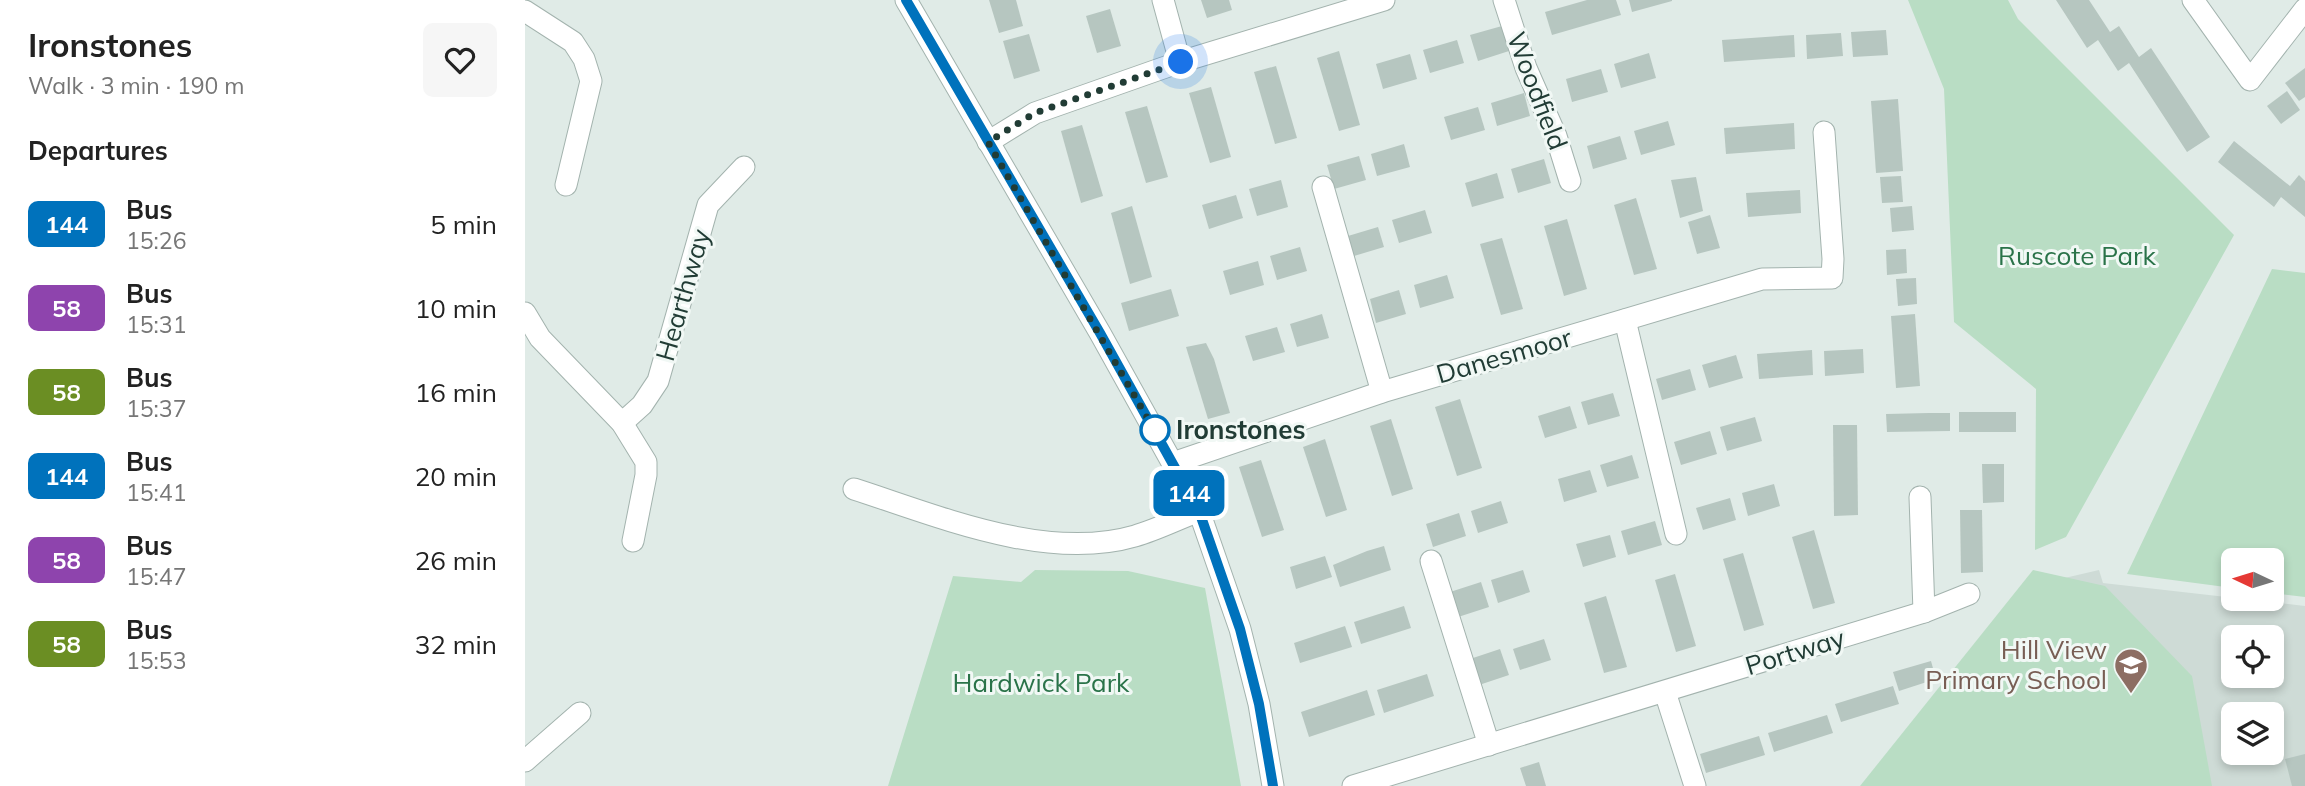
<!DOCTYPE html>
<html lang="en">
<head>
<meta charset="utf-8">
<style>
	:root { --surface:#fff; --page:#f6f6f6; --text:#222; --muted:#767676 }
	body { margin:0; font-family:Mulish,sans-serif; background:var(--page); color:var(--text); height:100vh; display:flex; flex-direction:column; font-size:26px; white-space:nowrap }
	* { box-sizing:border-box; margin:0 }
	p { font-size:23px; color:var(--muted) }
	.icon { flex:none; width:38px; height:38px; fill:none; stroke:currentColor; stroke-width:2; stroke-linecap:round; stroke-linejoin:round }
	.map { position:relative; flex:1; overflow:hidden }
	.side { display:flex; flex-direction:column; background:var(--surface); width:525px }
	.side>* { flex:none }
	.badge { padding:0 14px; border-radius:10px; font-size:24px; line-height:46px }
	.needle { width:46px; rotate:274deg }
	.buttons { position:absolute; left:1696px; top:548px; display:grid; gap:14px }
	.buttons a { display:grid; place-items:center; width:63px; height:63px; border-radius:10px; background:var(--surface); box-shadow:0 4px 10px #0003; font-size:35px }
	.you { position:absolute; width:35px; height:35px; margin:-18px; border:5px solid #fff; border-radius:50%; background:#1a73e8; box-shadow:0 0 0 10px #1a73e833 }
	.map>.badge { position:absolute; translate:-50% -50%; box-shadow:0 0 0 4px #fff }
	h2 { padding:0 28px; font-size:26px; line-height:63px }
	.round { display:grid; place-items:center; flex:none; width:74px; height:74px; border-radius:10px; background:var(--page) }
	.head { display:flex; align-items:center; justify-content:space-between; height:119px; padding:0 28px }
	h1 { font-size:33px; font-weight:700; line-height:52px }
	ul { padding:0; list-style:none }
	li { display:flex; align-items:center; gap:21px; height:84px; padding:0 28px }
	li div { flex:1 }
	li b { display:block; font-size:26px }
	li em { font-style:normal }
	li .badge { min-width:77px; font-weight:700; text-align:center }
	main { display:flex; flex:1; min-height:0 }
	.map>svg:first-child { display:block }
</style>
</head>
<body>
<main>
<section class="side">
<div class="head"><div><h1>Ironstones</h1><p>Walk · 3 min · 190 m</p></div><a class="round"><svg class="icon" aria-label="heart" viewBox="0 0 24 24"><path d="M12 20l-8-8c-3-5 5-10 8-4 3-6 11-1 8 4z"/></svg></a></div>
<h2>Departures</h2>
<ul>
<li><span class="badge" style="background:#0072bc;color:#fff">144</span><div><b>Bus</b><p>15:26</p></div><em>5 min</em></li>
<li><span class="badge" style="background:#8e44ad;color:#fff">58</span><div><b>Bus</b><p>15:31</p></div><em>10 min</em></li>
<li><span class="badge" style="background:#6b8e23;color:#fff">58</span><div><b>Bus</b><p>15:37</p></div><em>16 min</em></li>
<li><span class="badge" style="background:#0072bc;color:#fff">144</span><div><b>Bus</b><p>15:41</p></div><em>20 min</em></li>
<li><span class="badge" style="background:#8e44ad;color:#fff">58</span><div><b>Bus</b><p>15:47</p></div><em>26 min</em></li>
<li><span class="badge" style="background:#6b8e23;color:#fff">58</span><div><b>Bus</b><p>15:53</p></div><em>32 min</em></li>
</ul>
</section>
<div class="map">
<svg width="1780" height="786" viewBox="0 0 1780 786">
	<rect width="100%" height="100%" fill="#e0ebe7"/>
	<path fill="#cedbd6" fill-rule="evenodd" d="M1574 570 1578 583 1780 606V786H1355L1531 580ZM1708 637H1746V676H1708ZM1708 714H1746V752H1708Z"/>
	<g fill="#b9ddc4">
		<polygon points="1383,0 1483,0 1493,19 1709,235 1541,537 1510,550 1511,389 1429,322 1419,89"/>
		<polygon points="1747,269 1780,273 1780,597 1747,593 1746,560 1708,560 1708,588 1602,574"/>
		<polygon points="510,570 603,571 680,588 716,786 363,786 428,576 496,582"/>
		<polygon points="1508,570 1580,586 1667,676 1687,786 1335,786"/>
	</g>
	<g fill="#b6c6c0">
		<polygon points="464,0 491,0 498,26 474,33"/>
		<polygon points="676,0 704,0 707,10 682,18"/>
		<polygon points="1062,0 1091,0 1096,15 1027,35 1020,12"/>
		<polygon points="1104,0 1147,0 1147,1 1107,12"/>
		<polygon points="1531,0 1564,0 1585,32 1594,26 1614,57 1626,48 1685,137 1662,152 1604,63 1593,71 1573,40 1562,48"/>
		<polygon points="585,9 596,46 572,53 561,16"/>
		<polygon points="977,26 984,51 953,61 945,35"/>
		<polygon points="1361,30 1363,55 1328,57 1326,32"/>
		<polygon points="1316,33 1318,56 1282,59 1281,35"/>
		<polygon points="504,34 515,71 489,79 478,41"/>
		<polygon points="1269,35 1270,57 1199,62 1197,40"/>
		<polygon points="932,40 939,63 905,73 898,50"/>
		<polygon points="814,51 835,125 814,131 792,58"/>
		<polygon points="1124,53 1131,78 1096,88 1089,64"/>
		<polygon points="885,54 892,79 858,89 851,64"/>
		<polygon points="751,66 772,138 750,144 729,72"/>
		<polygon points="1780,68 1780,97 1774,101 1760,83"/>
		<polygon points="1076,69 1083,92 1047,102 1041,79"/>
		<polygon points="686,87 706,157 685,163 664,93"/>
		<polygon points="1762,91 1775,110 1756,124 1742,106"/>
		<polygon points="999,93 1005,116 972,126 966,103"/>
		<polygon points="1373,99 1378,171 1351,173 1346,101"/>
		<polygon points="622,106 643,177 621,183 600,112"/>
		<polygon points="953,107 960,130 926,140 919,117"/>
		<polygon points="1143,121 1150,145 1116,155 1109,131"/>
		<polygon points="1269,123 1270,149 1201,154 1199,128"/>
		<polygon points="557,125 578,196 556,203 536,131"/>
		<polygon points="1095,136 1102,159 1068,169 1062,146"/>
		<polygon points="1709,141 1765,186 1774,175 1780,181 1780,217 1756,197 1749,207 1693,162"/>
		<polygon points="879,144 885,167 852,176 846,154"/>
		<polygon points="834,156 841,180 809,189 802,165"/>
		<polygon points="1019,159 1026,183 993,193 986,169"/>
		<polygon points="972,173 979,198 947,207 940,183"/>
		<polygon points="1376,176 1378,202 1357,203 1355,177"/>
		<polygon points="1171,177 1178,211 1155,218 1146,180"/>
		<polygon points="756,180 763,207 732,216 724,189"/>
		<polygon points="1275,190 1276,213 1223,217 1221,193"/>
		<polygon points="711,195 718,218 684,229 677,205"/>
		<polygon points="1111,198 1132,269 1109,275 1089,205"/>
		<polygon points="607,206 627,277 605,284 586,213"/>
		<polygon points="1387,206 1389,230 1367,232 1365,208"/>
		<polygon points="900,210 907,233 874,243 867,220"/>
		<polygon points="1185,215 1195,248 1172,254 1163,222"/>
		<polygon points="1042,219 1062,289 1039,296 1019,226"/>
		<polygon points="853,227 859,247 829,256 823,236"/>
		<polygon points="977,238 998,309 976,315 955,244"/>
		<polygon points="775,247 782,271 752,280 745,256"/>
		<polygon points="1381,249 1382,273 1362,275 1361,250"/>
		<polygon points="733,261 739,285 705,295 698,271"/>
		<polygon points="922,275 929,298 895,308 889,285"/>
		<polygon points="1391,278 1392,304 1373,306 1371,279"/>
		<polygon points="646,289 654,316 604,331 596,303"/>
		<polygon points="874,290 881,314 851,323 845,299"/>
		<polygon points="797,314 804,338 772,347 765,324"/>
		<polygon points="1390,314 1395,386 1371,388 1366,316"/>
		<polygon points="752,327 760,352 728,361 720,336"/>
		<polygon points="681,343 689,359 705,413 683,419 661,347"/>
		<polygon points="1338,349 1339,373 1300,376 1299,351"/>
		<polygon points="1287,350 1288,375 1234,379 1232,354"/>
		<polygon points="1211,355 1218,378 1184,388 1177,365"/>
		<polygon points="1165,369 1171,390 1137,400 1131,379"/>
		<polygon points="1088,393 1095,416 1063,425 1056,402"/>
		<polygon points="935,399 957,468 932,476 910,407"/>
		<polygon points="1045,406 1052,428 1020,438 1013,416"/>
		<rect x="1434" y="412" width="57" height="20"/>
		<polygon points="1404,413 1425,413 1425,431 1362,432 1361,414"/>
		<polygon points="1230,417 1237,441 1202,451 1195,427"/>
		<polygon points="866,419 888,489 867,496 845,426"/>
		<polygon points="1308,425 1332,425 1333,515 1309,516"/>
		<polygon points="1185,431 1192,454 1156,465 1149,442"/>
		<polygon points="800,439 822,510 801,517 778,447"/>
		<polygon points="1107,455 1114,478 1082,487 1075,465"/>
		<polygon points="736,460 759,530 737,537 714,467"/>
		<polygon points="1457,464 1479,464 1479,502 1458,503"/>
		<polygon points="1065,470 1072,492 1039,502 1033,479"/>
		<polygon points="1249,484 1255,506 1223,516 1217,493"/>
		<polygon points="1205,498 1211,520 1178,530 1171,508"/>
		<polygon points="976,501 983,523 953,533 946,511"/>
		<polygon points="1435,510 1457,510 1458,572 1436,573"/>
		<polygon points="934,513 941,536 908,547 901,524"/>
		<polygon points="1130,521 1137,545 1103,555 1096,531"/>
		<polygon points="1289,530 1310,603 1288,609 1267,537"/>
		<polygon points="1085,535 1091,557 1058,567 1051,544"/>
		<polygon points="859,546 866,570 815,587 808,565 842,551"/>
		<polygon points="1218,553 1239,625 1219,631 1198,559"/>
		<polygon points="800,556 807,577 771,589 765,567"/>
		<polygon points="998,570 1005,592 973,603 966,580"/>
		<polygon points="1150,574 1171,646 1151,652 1130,580"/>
		<polygon points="956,582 964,607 930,618 922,593"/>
		<polygon points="1081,596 1102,667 1079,673 1059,603"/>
		<polygon points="879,606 886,628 836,644 829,622"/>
		<polygon points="820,626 827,647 775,663 769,643"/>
		<polygon points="1019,639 1026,660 995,670 988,649"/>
		<polygon points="975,649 984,675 951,686 942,660"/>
		<polygon points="1406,661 1411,679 1374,691 1368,672"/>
		<polygon points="902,674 909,696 859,713 852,690"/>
		<polygon points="1368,686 1374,704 1316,722 1310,704"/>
		<polygon points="842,690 850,715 784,737 776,712"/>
		<polygon points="1302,715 1308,733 1249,752 1243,733"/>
		<polygon points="1234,736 1240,755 1181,773 1175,754"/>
		<polygon points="1780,754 1780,786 1767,786 1760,759"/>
		<polygon points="1014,762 1021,786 1001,786 995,768"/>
	</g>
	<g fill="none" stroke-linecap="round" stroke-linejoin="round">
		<g stroke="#a3b3ae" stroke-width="23">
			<g id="minor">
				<polyline points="381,0 575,333 674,511 715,629 734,704 748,786"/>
				<polyline points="638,0 655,62"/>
				<polyline points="979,0 1001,68 1031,136 1045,181"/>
				<polyline points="1668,0 1725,80 1780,9"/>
				<polyline points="0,11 48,42 59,59 66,81 41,185"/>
				<polyline points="463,142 510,113 655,62 859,0"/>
				<polyline points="798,187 857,392"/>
				<polyline points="0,313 15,338 97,423 121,462 121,475 108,541"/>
				<polyline points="1100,320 1151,534"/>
				<polyline points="97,423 117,405 133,381 183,205 219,167"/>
				<polyline points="648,463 857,392 1237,279 1307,278 1308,259 1299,132"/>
				<path d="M329 489C413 516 521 562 610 536 631 530 653 519 674 511"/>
				<polyline points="1395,497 1399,612"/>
				<polyline points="906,561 964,745"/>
				<polyline points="1140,692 1170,786"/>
				<polyline points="0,761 55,713"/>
				<polyline points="828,786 1399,612 1444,594"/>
			</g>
		</g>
		<use href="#minor" stroke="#fff" stroke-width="21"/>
	</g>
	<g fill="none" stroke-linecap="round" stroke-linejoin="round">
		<g stroke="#fff" stroke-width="16">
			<polyline id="line" points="381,0 575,333 674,511 715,629 734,704 748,786"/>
		</g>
		<use href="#line" stroke="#0072bc" stroke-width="10"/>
		<polyline stroke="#213c35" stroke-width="7" stroke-dasharray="0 12.6" points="630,430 635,440 463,142 510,113 656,62"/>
	</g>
	<defs>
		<g id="school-pin" transform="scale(1.75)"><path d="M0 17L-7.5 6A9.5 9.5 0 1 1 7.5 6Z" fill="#8d6e63" stroke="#f1f8f5"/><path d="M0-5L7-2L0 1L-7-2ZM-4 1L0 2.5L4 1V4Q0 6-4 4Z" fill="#fff"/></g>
	</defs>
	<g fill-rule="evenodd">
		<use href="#school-pin" x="1606" y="665"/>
	</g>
	<circle fill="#fff" stroke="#0072bc" stroke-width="3.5" cx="630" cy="430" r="14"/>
	<g text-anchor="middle" stroke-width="6" stroke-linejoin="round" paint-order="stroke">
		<g font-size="26" fill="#213c35" stroke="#f1f8f5">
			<text transform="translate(1012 91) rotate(69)" y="9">Woodfield</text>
			<text transform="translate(158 295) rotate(-74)" y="9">Hearthway</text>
			<text transform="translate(979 356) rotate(-16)" y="9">Danesmoor</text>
			<text transform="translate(1270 652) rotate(-17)" y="9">Portway</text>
		</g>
		<g font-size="26" fill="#2a7349" stroke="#f1f8f5">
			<text x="1552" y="265">Ruscote Park</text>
			<text x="516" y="692">Hardwick Park</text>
		</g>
		<g font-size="26" font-weight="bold" fill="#213c35" stroke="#f1f8f5" text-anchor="start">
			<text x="651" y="439">Ironstones</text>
		</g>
		<g font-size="26" fill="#785e54" stroke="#f1f8f5" text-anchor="end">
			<text x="1582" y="659">Hill View<tspan x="1582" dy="30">Primary School</tspan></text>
		</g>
	</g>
</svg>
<div class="buttons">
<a><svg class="needle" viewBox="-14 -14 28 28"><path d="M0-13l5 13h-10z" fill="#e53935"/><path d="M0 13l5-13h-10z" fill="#767676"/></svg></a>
<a><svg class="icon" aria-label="locate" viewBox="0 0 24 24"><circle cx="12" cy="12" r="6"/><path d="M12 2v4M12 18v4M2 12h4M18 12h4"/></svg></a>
<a><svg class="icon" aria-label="layers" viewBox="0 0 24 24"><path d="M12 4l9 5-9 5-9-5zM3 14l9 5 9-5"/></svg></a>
</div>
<div class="you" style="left:656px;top:62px"></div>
<b class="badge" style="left:664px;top:493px;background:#0072bc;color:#fff">144</b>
</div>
</main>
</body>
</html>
